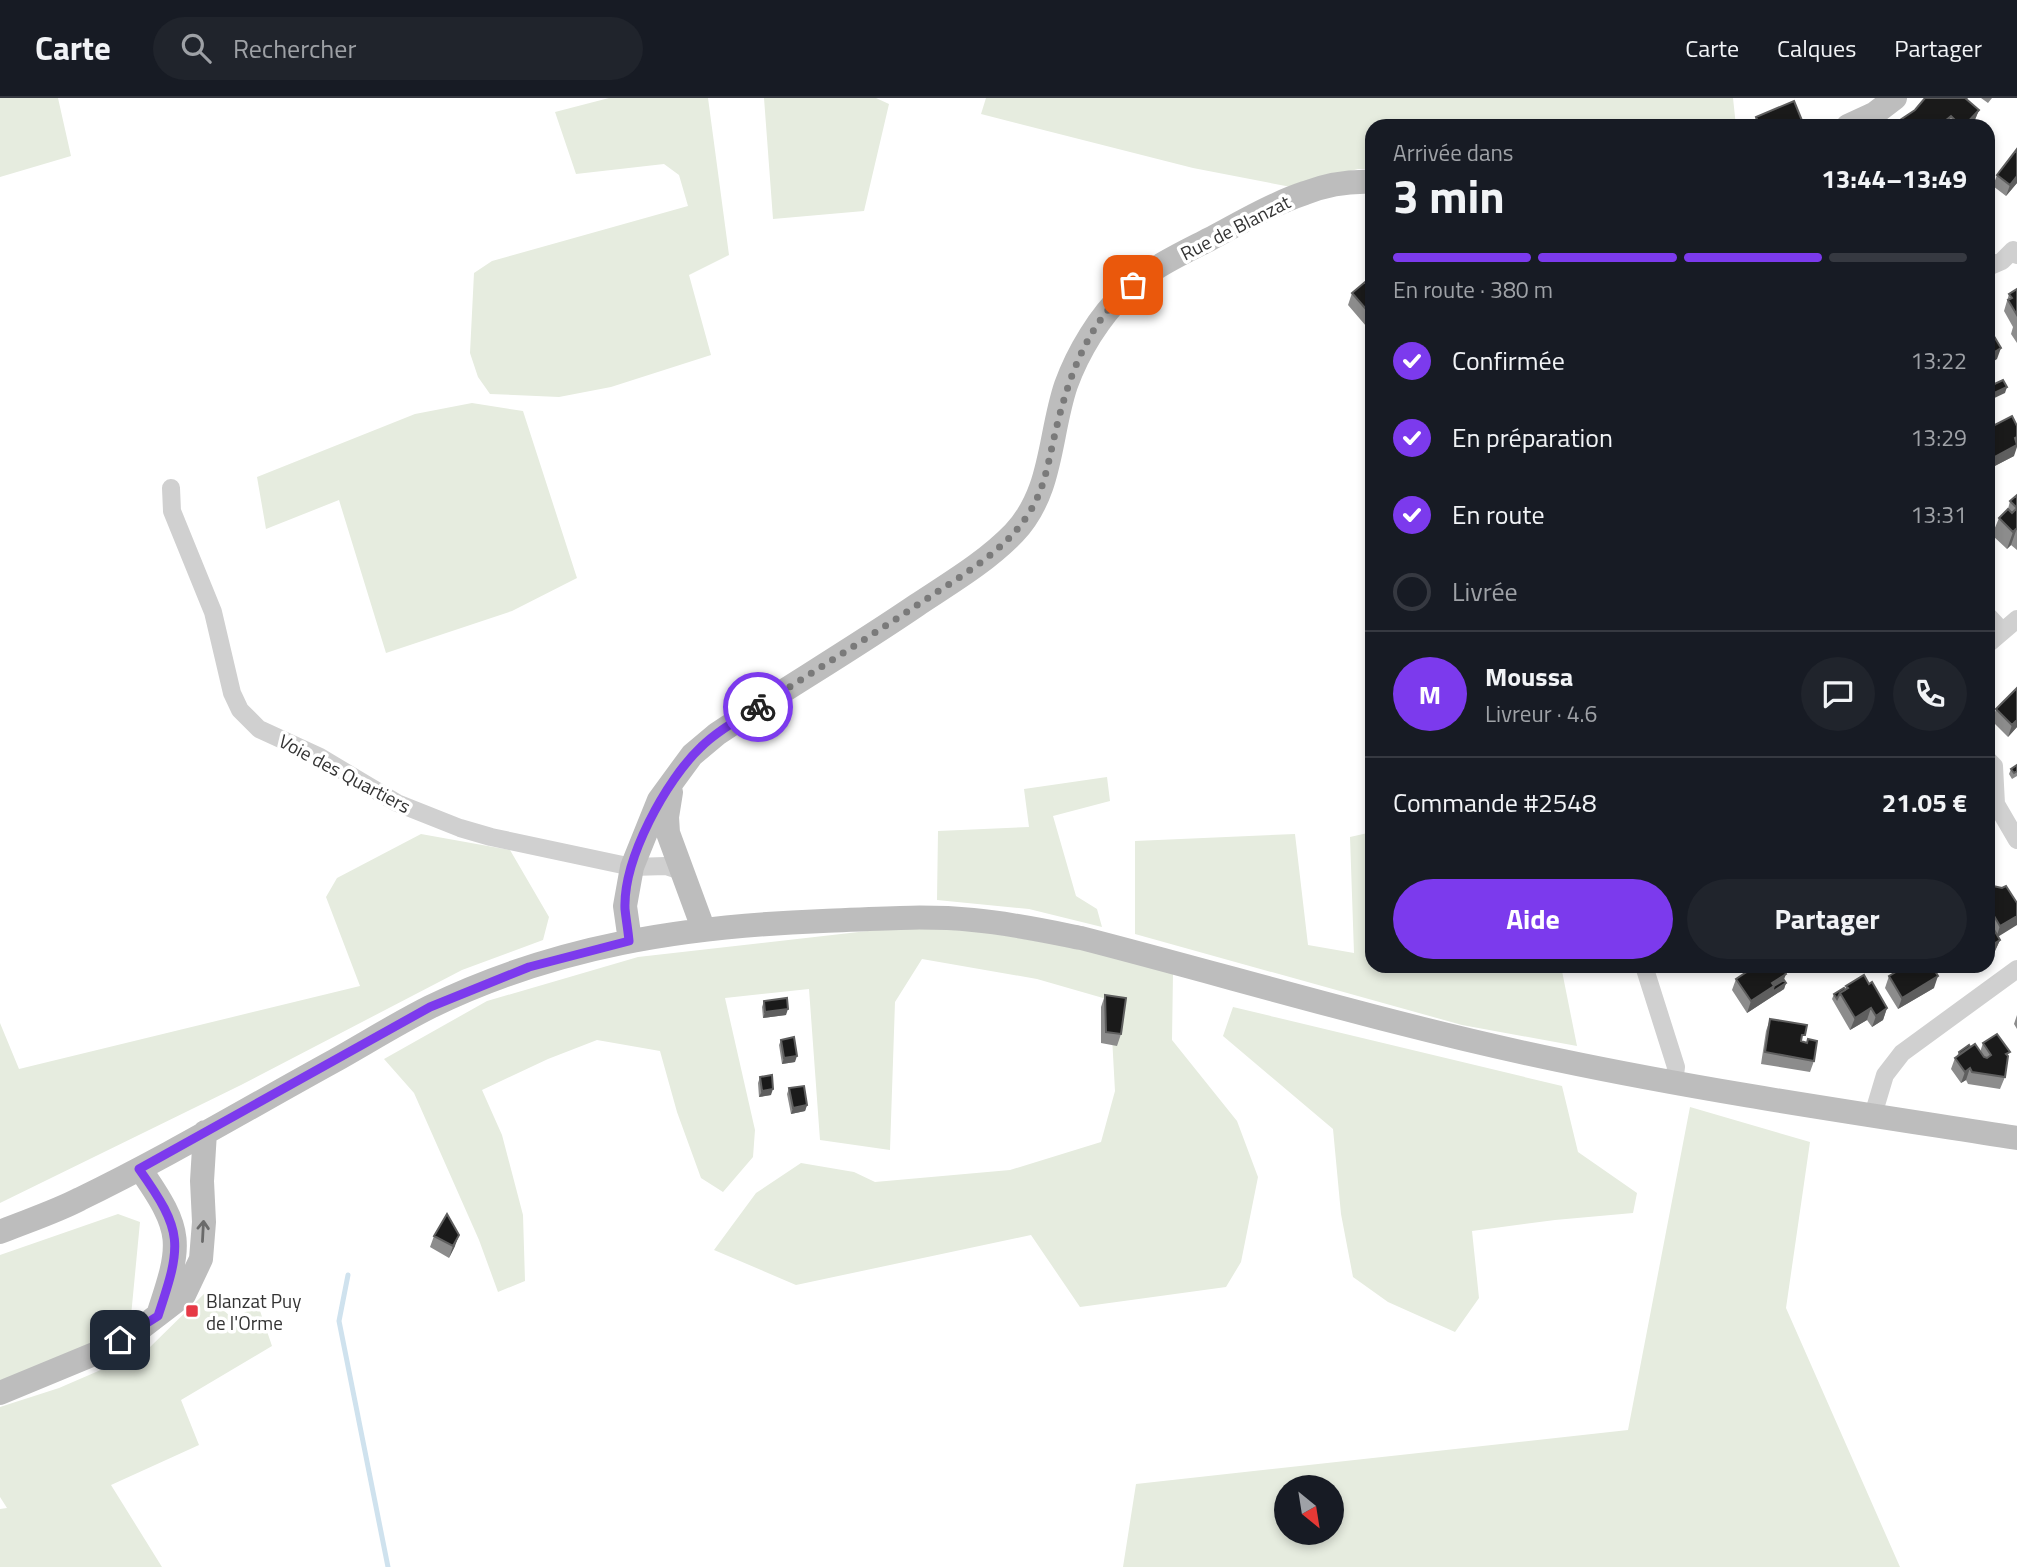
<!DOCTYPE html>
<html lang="fr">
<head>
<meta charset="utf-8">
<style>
	:root { --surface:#171b24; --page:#20242c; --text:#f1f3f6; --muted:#9ea1a6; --line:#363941; --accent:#7c3aed }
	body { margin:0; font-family:"Titillium Web",sans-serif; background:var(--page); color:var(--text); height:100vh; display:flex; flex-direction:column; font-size:26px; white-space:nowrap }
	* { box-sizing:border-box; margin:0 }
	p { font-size:23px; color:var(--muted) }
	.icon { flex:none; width:38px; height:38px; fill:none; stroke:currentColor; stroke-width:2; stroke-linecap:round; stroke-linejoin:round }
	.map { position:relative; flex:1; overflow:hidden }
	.panel { position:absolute; left:1365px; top:21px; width:630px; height:854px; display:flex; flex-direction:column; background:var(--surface); border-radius:21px; box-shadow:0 4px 10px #0003 }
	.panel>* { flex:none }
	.needle { width:46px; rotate:150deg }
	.controls { position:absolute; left:1274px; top:1377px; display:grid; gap:14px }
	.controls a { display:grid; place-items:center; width:70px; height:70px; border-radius:50%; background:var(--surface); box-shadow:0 4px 10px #0003; font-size:35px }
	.pin { position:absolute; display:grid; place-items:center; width:60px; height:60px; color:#fff; margin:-30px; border-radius:14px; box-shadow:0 4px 10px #0006 }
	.courier { position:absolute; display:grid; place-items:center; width:70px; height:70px; margin:-35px; border:5px solid #7c3aed; border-radius:50%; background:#fff; color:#222; box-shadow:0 2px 9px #0007 }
	.head em { font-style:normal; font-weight:700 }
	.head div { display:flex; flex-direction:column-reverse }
	.head { display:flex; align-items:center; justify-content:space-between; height:119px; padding:0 28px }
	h1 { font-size:46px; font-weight:700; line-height:52px }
	.bar { display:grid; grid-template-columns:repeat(4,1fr); gap:10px 7px; align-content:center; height:84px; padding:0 28px }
	.bar i { height:9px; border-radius:5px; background:var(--line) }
	.bar .active { background:var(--accent) }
	.bar p { grid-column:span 4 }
	.line { display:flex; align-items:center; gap:18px; padding:0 28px; border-top:2px solid var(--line) }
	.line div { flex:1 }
	.round { display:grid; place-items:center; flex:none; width:74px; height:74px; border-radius:37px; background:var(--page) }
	ol { padding:0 28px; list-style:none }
	li { display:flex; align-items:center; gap:21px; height:77px }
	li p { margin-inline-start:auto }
	li .icon { padding:7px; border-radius:50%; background:var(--accent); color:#fff; stroke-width:4 }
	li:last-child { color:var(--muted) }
	li i { width:38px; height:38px; border:4px solid var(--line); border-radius:50% }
	.button { display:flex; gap:14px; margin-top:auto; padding:14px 28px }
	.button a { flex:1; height:80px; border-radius:42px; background:var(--accent); color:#fff; font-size:28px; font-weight:700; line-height:80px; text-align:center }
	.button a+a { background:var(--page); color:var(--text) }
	header { display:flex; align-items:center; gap:42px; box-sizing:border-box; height:98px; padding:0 35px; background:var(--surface); border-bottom:2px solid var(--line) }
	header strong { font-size:33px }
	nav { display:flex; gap:38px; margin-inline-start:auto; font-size:24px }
	.search { width:490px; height:63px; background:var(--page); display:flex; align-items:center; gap:18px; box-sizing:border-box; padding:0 24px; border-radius:38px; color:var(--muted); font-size:26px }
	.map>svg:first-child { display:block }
	.green { fill:#e6ecdf; fill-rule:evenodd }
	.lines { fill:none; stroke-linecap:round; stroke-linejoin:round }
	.stream { stroke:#cfe2ee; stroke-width:5 }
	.street { stroke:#d0d0d0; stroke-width:18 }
	.secondary { stroke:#bdbdbd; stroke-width:24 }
	.wall { fill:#8c8c8c }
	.shaded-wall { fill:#5f5f5f }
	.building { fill:#1a1a1a; stroke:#5f5f5f; stroke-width:2 }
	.oneway { stroke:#6a6a6a }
	.done { stroke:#7a7a7a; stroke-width:7; stroke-dasharray:0 12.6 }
	.route { stroke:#7c3aed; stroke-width:9 }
	.poi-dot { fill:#e63946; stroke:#fff; stroke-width:2.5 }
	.labels { text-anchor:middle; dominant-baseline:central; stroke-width:7; stroke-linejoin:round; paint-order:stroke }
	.street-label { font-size:19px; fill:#333; stroke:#fff }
	.poi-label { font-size:19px; fill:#333; stroke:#fff; text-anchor:start }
</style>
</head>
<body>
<header>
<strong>Carte</strong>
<div class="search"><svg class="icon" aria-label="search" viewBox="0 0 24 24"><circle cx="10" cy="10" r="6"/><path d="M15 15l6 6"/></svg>Rechercher</div>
<nav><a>Carte</a><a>Calques</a><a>Partager</a></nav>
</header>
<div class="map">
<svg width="2017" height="1469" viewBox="0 0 2017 1469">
	<rect width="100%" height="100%" fill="#fff"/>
	<!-- green -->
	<path class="green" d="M0,0h58l13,58 -71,21z
		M609,0h99l21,157 -40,20 22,80 -100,32 -52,10 -69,-3 -12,-17 -8,-24 4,-80 18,-12 196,-55 -9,-31 -15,-11 -88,10 -21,-62z
		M764,0h112l13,6 -25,107 -91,8z
		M986,0h747l3,28h-364v43h-14l-67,18 -98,-19 -212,-54z
		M472,305l51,8 54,167 -65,33 -126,42 -47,-153 -73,29 -9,-52 158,-63z
		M1107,679l3,24 -57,15 23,80 21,13 5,18 -73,-18 -92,-9 1,-69 91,-4 -5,-38z
		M1372,734v134h189l16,80 -115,-21 -327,-91v-93l160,-7 13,111 46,8 -4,-116z
		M421,736l89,16 39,67 -6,23 -81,30 -221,115 -241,118v-180l19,46 341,-83 -34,-89 11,-19z
		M885,831h82l127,22 79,22 -1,67 65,81 21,56 -17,85 -15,25 -146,20 -49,-72 -235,50 -82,-35 42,-57 45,-30 53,9 21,10 135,-12 91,-28 14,-51 -5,-91 -73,-21 -115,-20 -27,43 -5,148 -70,-10 -11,-151 -84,9 30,132 -2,27 -30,35 -22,-14 -24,-66 -17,-61 -63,-11 -49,19 -66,31 20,45 21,80 2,66 -27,11 -19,-52 -65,-147 -30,-34 103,-58 151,-44z
		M1233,909l329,79 16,66 59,41 -4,20 -78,7 -83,11 7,67 -24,34 -67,-30 -35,-25 -12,-63 -8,-85 -110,-93z
		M1690,1009l120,35 -24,166 114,259h-777l13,-83 492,-54zM1286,1390h46v45h-46z
		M118,1116l22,8 -9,94 -44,29 -87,38v-128z
		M205,1195l28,26 25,-14 14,41 -91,54 18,45 -88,40 51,82h-162v-58l7,-1 -7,-11v-90l59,-19 88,-38z"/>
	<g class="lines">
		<!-- stream -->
		<path class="stream" d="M348,1177l-9,46 49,246"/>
		<!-- street -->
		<path class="street" d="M1988,169l14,-6 11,-11 4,5
			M171,390l1,23 41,101 19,81 8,17 19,19 61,28 77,46 63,25 31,9 141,30 34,-1 12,4 5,5
			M1988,518l14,15
			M1988,546l29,-25
			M1988,662l6,6 2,38 21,36
			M1644,868l32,101 -2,15
			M1873,1017l12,-40 17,-22 115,-84"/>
		<!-- secondary -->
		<path class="secondary" d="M1848,28l26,-12 21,-16
			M671,694l-4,25 1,16 35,95
			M630,843l-5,-35 7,-39 27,-67 33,-45 25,-21c66,-44 134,-84 200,-129 33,-22 69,-43 97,-72 39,-41 35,-98 52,-148 12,-33 33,-68 59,-93 23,-23 56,-38 85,-53 30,-16 62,-35 95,-46 21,-8 45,-12 67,-11
			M140,1071c44,63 42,74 18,146
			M0,1134c27,-11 55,-20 80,-33 87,-42 170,-92 254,-138 32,-18 64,-38 96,-54 125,-61 255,-81 393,-86 50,-2 100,-6 150,-1 36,3 73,11 108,18 159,41 317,89 477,122 152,32 306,54 459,78
			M0,1295l99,-41 42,-24 43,-33 17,-36 3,-37 -2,-41 3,-49"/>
	</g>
	<!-- wall -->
	<path class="wall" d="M1925,0h43l-1,2 12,10 -5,12 -4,4h-84l11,-4 18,-12z
		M1981,0h11l-4,5z
		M1756,19l47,6 -2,3h-55l8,-4z
		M1997,77l20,8 -11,13 -13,-10z
		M1372,144v17l-5,-2z
		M1372,191v44l-24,-28 4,-12z
		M2017,191v54l-6,-9 2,-7 -9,-16 5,-17z
		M1988,326l26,32 -25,13 -1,-1z
		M2017,397v55l-6,-5 -4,4 -15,-14 7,-17 9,-9 2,-8z
		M1996,611l21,18 -9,10 -16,-16z
		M2017,667v11l-5,3 -3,-5 2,-5z
		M1988,791l29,14 -19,34 2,3 -5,11 -7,5z
		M1749,868h32l3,14 2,3 -2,6 -37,24 -15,-23 4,-11 10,-7z
		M1895,868h37l2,22 -36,21 -13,-21 4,-12 9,-5z
		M1869,886l18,24 -4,12 -11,7 -5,-7 -17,10 -18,-31 2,-5 11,-4 1,-4z
		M1105,897l16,39 -4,12 -16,-3v-36z
		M764,903l22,14 -23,3 -1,-11z
		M2017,917v14l-3,-5z
		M1770,921l33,23 11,19 -4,11 -49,-8 5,-33z
		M781,942l14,22 -13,2 -3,-19z
		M1983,945l25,15 -3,19 -5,12 -32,-5 -2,-4 -5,3 -10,-14 4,-11 2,-2 2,-4 12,-5 9,5z
		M760,979l11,18 -12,2 -1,-14z
		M789,990l18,17 -2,6 -14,3 -4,-20z
		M434,1138l21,10 -6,12 -19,-11z"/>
	<!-- shaded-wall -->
	<path class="shaded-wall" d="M1979,12l-5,12 -4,4h-6z
		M1951,18l-4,10h-8z
		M2017,78v7l-11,13 4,-11z
		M2001,250l-4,11 -9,6v-9z
		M2007,289l-2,6 -17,8 2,-6z
		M2017,339v10l-3,9 -25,13 4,-11z
		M2017,430l-6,17 -4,4 6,-17z
		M2017,622v7l-9,10 4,-12z
		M2017,818v9l-21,13 4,-12z
		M2000,842l-5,11 -7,5 4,-11z
		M1786,876l-4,11 4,-2 -2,6 -37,24 4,-12 21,-18z
		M1938,878l-4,12 -36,21 4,-11z
		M1871,910l-4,12 -17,10 5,-12z
		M1887,910l-4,12 -11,7 4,-11z
		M788,911l-2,6 -23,3 2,-6z
		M797,958l-2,6 -13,2 2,-6z
		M1970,970l-4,12 -5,3 4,-11z
		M773,991l-2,6 -12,2 3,-6z
		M807,1007l-2,6 -14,3 2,-6z
		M459,1137l-4,11 -6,12 4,-12z"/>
	<!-- building -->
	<path class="building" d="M1925,0h40l14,12 -15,16h-3l-10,-10 -12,10h-53l11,-4 18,-12z
		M1794,3l9,22 -9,3h-34l-4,-9z
		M1754,24l1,4h-9z
		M2017,51v27l-7,9 -13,-10z
		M1365,184l7,7v27l-20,-23z
		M2017,191v26l-9,-15 4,-2 -3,-4z
		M1989,230l12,20 -13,8v-27z
		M2003,282l4,7 -17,8 -2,-3v-5z
		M2012,318l5,10v11l-2,1 2,7 -24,13 -4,-7 -1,1v-28l3,3z
		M2017,397v13l-7,-7z
		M2017,410v20l-4,4 -14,-14 9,-9 4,4z
		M2017,590v32l-5,5 -16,-16z
		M2017,667v6l-3,2 -3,-4z
		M1993,788l9,2 4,-2 11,17v13l-17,10 -12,-20v-17z
		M1990,825l10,17 -8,5 -2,-4 -2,1v-18z
		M1753,868h28l5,8 -14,9 2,3 -23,15 -15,-22 18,-12z
		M1906,868h26l6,10 -36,22 -13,-22z
		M1864,877l5,9 3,-2 15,26 -11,8 -5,-8 -16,10 -15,-25 8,-5 -2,-2z
		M1784,882l2,3 -14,9 2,-6z
		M1844,890l1,2 -5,3 -3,6 -3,-5z
		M1105,897l21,3 -5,36 -15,-2z
		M787,900l1,11 -23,3 -1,-11z
		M1770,921l37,6 -2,10h-3l-1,6 6,2 1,-4 9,2 -3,20 -49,-9z
		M1997,936l13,18 -4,2 2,2 -3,21 -33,-5 -2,-4 -5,4 -10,-14 20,-14 9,13 3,1 4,-3 -8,-12z
		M794,939l3,19 -13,2 -3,-18z
		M1969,947l1,2 -10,7 -1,-2z
		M772,977l1,14 -11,2 -2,-14z
		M804,988l3,19 -14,3 -4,-20z
		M447,1116l12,21 -6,11 -19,-10z"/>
	<!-- one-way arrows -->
	<defs><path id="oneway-shaft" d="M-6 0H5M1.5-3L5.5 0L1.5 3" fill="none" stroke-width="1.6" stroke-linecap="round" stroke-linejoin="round" transform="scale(1.75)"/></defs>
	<use class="oneway" href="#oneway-shaft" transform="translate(203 1133) rotate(-87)"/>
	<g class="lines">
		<!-- done -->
		<path class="done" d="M758,609c57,-36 114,-72 170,-109 36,-24 78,-48 101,-85 15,-23 19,-49 25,-75 13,-57 32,-115 79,-153"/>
		<!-- route -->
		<path class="route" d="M120,1242l38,-24c24,-72 26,-84 -19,-147l291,-162 99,-40 100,-26c-1,-11 -3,-22 -4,-32 -2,-50 41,-129 76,-162 16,-16 38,-28 57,-40"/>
	</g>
	<!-- markers -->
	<rect class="poi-dot" x="185" y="1206" width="14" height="14" rx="3.5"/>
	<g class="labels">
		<!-- street labels -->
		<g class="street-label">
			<text transform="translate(1235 129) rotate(-27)">Rue de Blanzat</text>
			<text transform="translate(345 675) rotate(28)">Voie des Quartiers</text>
		</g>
		<!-- poi labels -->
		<g class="poi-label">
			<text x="206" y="1202">Blanzat Puy<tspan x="206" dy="22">de l'Orme</tspan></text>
		</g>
	</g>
</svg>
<div class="controls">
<a><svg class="needle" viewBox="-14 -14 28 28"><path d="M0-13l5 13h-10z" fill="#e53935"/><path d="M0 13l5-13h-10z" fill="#9ea1a6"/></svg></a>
</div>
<div class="pin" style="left:1133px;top:187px;background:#ea580c"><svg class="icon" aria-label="bag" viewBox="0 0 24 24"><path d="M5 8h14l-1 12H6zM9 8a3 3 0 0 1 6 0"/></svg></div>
<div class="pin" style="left:120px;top:1242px;background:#1f2937"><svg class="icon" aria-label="home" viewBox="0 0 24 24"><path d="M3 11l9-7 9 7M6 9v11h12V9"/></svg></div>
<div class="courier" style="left:758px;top:609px"><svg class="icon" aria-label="bike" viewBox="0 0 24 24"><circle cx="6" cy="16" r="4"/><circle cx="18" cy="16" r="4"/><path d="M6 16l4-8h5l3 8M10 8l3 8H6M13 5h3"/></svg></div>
<section class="panel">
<div class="head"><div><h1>3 min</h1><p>Arrivée dans</p></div><em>13:44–13:49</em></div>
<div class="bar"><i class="active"></i><i class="active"></i><i class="active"></i><i></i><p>En route · 380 m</p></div>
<ol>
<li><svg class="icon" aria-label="check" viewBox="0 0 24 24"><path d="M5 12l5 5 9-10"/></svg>Confirmée<p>13:22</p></li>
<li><svg class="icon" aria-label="check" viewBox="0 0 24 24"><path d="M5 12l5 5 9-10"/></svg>En préparation<p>13:29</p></li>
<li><svg class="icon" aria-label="check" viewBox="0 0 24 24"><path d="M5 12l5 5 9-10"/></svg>En route<p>13:31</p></li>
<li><i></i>Livrée</li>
</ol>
<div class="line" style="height:126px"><b class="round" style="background:var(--accent);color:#fff">M</b><div><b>Moussa</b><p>Livreur · 4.6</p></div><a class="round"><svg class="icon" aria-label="chat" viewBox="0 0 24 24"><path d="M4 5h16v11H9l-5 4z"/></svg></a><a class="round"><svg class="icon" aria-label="phone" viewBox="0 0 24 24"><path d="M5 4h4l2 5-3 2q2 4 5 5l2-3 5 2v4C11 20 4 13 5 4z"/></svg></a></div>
<div class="line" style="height:91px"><div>Commande #2548</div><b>21.05 €</b></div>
<div class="button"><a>Aide</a><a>Partager</a></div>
</section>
</div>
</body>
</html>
